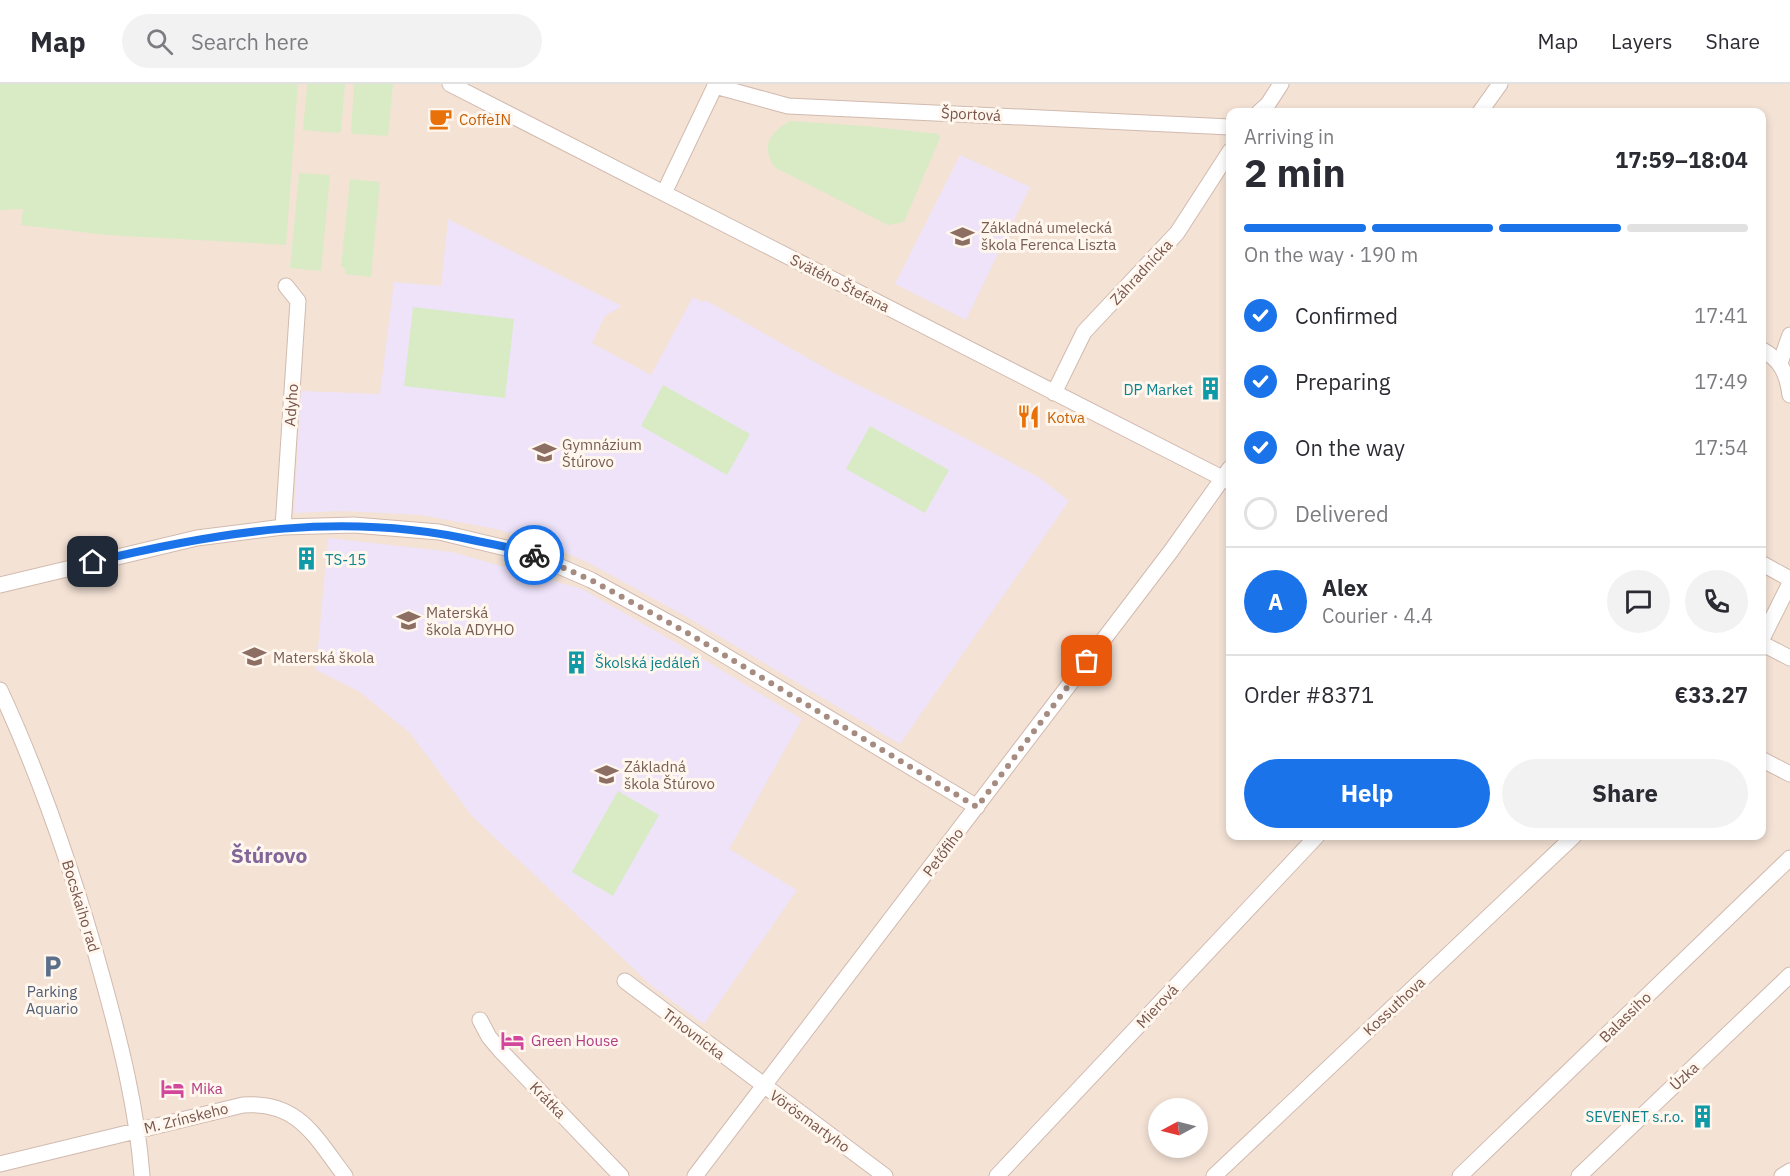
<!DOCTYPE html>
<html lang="en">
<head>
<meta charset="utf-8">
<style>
	:root { --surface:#fff; --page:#f2f2f3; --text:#2b2b33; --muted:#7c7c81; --line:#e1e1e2; --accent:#1a73e8 }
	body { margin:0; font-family:"IBM Plex Sans",sans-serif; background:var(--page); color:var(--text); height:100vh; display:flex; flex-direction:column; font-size:22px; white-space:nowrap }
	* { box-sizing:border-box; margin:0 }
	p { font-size:20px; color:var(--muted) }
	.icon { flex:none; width:33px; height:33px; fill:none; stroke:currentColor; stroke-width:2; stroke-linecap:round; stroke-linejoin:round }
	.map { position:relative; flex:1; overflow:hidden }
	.drawer { position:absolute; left:1226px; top:24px; width:540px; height:732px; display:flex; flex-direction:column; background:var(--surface); border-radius:12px; box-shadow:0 3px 9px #0003 }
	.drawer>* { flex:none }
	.needle { width:39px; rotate:263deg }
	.buttons { position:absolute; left:1148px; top:1014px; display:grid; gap:12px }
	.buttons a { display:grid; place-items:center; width:60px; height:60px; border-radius:50%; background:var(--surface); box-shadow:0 3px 9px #0003; font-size:30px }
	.pin { position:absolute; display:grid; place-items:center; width:51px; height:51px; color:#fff; margin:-26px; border-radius:12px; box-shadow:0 3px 9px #0006 }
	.courier { position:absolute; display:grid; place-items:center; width:60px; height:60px; margin:-30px; border:4px solid #1a73e8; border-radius:50%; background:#fff; color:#222; box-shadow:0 2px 8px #0007 }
	.overview em { font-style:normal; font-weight:800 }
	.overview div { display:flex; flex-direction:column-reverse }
	.overview { display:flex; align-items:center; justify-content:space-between; height:102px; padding:0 18px }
	h1 { font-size:39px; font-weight:800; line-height:45px }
	.bar { display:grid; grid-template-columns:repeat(4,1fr); gap:9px 6px; align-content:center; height:72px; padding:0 18px }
	.bar i { height:8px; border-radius:4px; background:var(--line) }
	.bar .on { background:var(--accent) }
	.bar p { grid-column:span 4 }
	.line { display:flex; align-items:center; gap:15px; padding:0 18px; border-top:2px solid var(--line) }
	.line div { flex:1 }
	.round { display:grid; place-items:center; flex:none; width:63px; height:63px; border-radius:32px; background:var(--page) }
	ol { padding:0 18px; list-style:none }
	li { display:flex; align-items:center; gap:18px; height:66px }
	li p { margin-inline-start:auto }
	li .icon { padding:6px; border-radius:50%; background:var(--accent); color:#fff; stroke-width:4 }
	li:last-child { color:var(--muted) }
	li i { width:33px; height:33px; border:3px solid var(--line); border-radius:50% }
	.button { display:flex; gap:12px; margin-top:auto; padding:12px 18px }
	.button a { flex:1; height:69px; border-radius:36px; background:var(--accent); color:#fff; font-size:24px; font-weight:800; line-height:69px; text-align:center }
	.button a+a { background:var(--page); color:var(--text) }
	header { display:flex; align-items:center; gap:36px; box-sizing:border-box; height:84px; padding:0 30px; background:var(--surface); border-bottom:2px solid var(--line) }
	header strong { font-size:28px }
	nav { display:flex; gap:33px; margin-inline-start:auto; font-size:21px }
	.search { width:420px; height:54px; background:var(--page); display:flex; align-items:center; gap:15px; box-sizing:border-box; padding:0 21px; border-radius:33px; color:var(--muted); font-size:22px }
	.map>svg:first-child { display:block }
	.residential { fill:#f4e2d5; fill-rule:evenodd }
	.education { fill:#eee3f9 }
	.green { fill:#d9ebc5 }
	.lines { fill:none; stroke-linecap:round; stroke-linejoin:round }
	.minor-casing { stroke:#d1baaf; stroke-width:17 }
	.minor { stroke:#fff; stroke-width:15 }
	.done { stroke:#a68b81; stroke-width:6; stroke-dasharray:0 10.8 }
	.route { stroke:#1a73e8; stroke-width:8 }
	.labels { text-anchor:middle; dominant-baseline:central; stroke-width:6; stroke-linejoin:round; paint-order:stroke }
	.street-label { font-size:15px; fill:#77544a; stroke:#fff6ed }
	.food-label { font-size:15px; fill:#c56008; stroke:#fff6ed; text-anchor:start }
	.education-label { font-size:15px; fill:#785e54; stroke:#fff6ed; text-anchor:start }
	.culture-label { font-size:15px; fill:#0d838f; stroke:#fff6ed; text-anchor:end }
	.service-label { font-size:15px; fill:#4e5e75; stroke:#fff6ed }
	.hotel-label { font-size:15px; fill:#b23c85; stroke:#fff6ed; text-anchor:start }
	.district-label { font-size:21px; font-weight:bold; fill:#82669a; stroke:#fff6ed }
</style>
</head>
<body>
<header>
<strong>Map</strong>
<div class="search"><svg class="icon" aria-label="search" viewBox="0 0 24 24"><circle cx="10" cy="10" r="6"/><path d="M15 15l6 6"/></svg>Search here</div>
<nav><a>Map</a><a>Layers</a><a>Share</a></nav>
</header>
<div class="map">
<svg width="1790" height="1092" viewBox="0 0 1790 1092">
	<rect width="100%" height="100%" fill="#fdf1e7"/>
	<!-- residential -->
	<path class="residential" d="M0,0h1790v1092h-1790zM1230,28h531v724h-531zM1158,1024h39v40h-39z"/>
	<!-- education -->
	<path class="education" d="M960,71l70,32 -64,133 -71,-36z
		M448,135l174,87 -17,10 -13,27 59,32 42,-78 11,6 1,-3 131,74 112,55 92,49 29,23 -169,243 -208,-124 -103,-57 -23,-10 -66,-23 -78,-15 -80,-4 -48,2 7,-122 79,3 14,-112 47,4z
		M328,454l124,14 130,37 98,56 122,74 -73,130 68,41 -93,134 -51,-37 -181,-171 -62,-83 -50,-41 -44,-22z"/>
	<!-- green -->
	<path class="green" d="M0,0h298l-12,161 -179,-10 -86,-10 2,-16 -23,1z
		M307,0h38l-4,47 -3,2 -35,-3z
		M354,0h39l-5,52 -34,-2 -3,-2z
		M790,37l75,5 74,8 1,4 -36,84 -16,3 -114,-58c-13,-22 -5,-34 16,-46z
		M299,89l31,2 -9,96 -31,-3z
		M350,95l30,3 -9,95 -25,-3 -2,-7h-3z
		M413,223l101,12 -9,79 -101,-12z
		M663,301l87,49 -23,41 -86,-49z
		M870,342l79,44 -24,43 -79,-44z
		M618,707l41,24 -46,81 -41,-24z"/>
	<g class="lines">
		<defs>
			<path id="minor" d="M450,0l780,398
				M715,2l73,20 442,21
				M1259,28l9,-8 13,-20
				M1480,28l20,-28
				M664,109l52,-109
				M1761,265c20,11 26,24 29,46
				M1780,279l10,-28
				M1054,309l30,-61 93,-99 53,-82
				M283,443l15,-226 -12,-15
				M1761,479l29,16
				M0,501l197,-47 86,-11 71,-2 85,7 92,22 60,26 95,52 291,175
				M1761,557l29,-58
				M1761,559l29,15
				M0,606c43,93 75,188 102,286 18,65 35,132 40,200
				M1761,675l29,15
				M625,897l260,195
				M480,936l9,17 11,13 121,126
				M0,1080l243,-59c56,-4 72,32 102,71
				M695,1092l476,-625 59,-83
				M997,1092l320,-340
				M1214,1092l360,-340
				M1460,1092l330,-318
				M1579,1092l211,-201
				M1782,1092l8,-5"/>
		</defs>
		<!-- minor casing -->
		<use href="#minor" class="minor-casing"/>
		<!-- minor -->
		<use href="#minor" class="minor"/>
	</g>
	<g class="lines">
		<!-- done -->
		<path class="done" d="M534,471l57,25 95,52 291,175 110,-146"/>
		<!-- route -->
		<path class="route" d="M93,478c128,-31 253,-51 384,-21 19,4 39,7 57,14"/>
	</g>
	<!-- icons -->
	<defs>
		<symbol id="cafe-bare" viewBox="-9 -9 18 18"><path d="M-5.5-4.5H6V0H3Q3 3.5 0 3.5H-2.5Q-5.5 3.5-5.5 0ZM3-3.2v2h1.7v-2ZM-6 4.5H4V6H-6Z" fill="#e8710a" stroke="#fff6ed" stroke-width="2.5" paint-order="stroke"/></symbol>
		<symbol id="school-bare" viewBox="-9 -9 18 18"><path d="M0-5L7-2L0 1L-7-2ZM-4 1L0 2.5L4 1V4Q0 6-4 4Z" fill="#8d6e63" stroke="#fff6ed" stroke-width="2.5" paint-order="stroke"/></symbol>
		<symbol id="building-bare" viewBox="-9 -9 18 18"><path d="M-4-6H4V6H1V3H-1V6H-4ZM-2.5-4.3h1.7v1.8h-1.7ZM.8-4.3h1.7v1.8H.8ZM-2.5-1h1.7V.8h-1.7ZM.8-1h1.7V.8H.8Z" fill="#0f9aa8" stroke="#fff6ed" stroke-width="2.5" paint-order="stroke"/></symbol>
		<symbol id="restaurant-bare" viewBox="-9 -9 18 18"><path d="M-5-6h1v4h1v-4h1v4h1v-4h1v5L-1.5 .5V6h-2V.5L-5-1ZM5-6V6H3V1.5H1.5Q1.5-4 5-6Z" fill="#e8710a" stroke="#fff6ed" stroke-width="2.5" paint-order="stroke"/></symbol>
		<symbol id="parking-bare" viewBox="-9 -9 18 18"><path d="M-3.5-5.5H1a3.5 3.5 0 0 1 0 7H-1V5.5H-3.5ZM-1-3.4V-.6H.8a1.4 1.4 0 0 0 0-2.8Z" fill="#5c6f8a" stroke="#fff6ed" stroke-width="2.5" paint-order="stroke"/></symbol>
		<symbol id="hotel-bare" viewBox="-9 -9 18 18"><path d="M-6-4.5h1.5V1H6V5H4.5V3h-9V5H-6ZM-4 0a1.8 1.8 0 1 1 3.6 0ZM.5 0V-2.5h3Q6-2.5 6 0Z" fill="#d1479c" stroke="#fff6ed" stroke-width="2.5" paint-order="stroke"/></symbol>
	</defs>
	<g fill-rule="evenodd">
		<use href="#cafe-bare" x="424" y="18" width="33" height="33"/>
		<use href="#school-bare" x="946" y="136" width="33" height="33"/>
		<use href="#building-bare" x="1194" y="288" width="33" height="33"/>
		<use href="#restaurant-bare" x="1012" y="316" width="33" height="33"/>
		<use href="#school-bare" x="528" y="352" width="33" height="33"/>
		<use href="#building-bare" x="290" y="458" width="33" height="33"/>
		<use href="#school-bare" x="392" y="520" width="33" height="33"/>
		<use href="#school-bare" x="238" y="556" width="33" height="33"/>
		<use href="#building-bare" x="560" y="562" width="33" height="33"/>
		<use href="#school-bare" x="590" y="674" width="33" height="33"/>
		<use href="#parking-bare" x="36" y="866" width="33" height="33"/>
		<use href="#hotel-bare" x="496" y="940" width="33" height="33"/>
		<use href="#hotel-bare" x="156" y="988" width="33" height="33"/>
		<use href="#building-bare" x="1686" y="1016" width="33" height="33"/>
	</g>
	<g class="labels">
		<!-- street labels -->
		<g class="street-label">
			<text transform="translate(971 30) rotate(3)">Športová</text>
			<text transform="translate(1141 188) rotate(-47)">Záhradnícka</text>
			<text transform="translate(840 199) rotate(27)">Svätého Štefana</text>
			<text transform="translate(291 321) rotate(-86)">Adyho</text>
			<text transform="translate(943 768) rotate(-53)">Petőfiho</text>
			<text transform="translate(81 822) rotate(73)">Bocskaiho rad</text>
			<text transform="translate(1157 922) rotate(-47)">Mierová</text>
			<text transform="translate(1394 922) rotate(-43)">Kossuthova</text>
			<text transform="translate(1625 933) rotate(-44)">Balassiho</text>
			<text transform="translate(694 950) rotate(37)">Trhovnícka</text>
			<text transform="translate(1684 992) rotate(-43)">Úzka</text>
			<text transform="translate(548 1016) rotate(46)">Krátka</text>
			<text transform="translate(186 1034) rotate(-14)">M. Zrínskeho</text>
			<text transform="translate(810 1037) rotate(36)">Vörösmartyho</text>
		</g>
		<!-- food labels -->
		<g class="food-label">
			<text x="459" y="35">CoffeIN</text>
			<text x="1047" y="333">Kotva</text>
		</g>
		<!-- education labels -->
		<g class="education-label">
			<text x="981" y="143">Základná umelecká<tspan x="981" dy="17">škola Ferenca Liszta</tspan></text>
			<text x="562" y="360">Gymnázium<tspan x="562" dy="17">Štúrovo</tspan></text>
			<text x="426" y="528">Materská<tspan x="426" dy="17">škola ADYHO</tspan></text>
			<text x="273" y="573">Materská škola</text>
			<text x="624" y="682">Základná<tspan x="624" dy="17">škola Štúrovo</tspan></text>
		</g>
		<!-- culture labels -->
		<g class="culture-label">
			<text x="1193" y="305">DP Market</text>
			<text x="325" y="475" text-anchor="start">TS-15</text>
			<text x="595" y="578" text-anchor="start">Školská jedáleň</text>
			<text x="1684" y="1032">SEVENET s.r.o.</text>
		</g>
		<!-- service labels -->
		<g class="service-label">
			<text x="52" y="907">Parking<tspan x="52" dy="17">Aquario</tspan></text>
		</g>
		<!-- hotel labels -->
		<g class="hotel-label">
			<text x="531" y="956">Green House</text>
			<text x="191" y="1004">Mika</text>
		</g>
		<!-- district labels -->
		<g class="district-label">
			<text x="269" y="771">Štúrovo</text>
		</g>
	</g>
</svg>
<div class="buttons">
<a><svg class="needle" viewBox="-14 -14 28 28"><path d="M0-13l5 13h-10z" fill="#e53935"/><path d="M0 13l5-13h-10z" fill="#7c7c81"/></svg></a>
</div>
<div class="pin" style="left:1087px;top:577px;background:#ea580c"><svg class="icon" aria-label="bag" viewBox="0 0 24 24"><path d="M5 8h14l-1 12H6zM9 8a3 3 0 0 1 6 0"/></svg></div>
<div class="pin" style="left:93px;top:478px;background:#1f2937"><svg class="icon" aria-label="home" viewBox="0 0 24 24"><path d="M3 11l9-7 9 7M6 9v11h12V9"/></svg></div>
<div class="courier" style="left:534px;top:471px"><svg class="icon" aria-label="bike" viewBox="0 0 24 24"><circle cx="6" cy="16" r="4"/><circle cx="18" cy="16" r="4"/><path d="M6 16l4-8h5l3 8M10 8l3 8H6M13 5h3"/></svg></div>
<section class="drawer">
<div class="overview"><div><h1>2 min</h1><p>Arriving in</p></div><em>17:59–18:04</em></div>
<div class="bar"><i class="on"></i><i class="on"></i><i class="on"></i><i></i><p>On the way · 190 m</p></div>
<ol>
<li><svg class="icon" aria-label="check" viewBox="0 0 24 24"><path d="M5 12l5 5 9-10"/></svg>Confirmed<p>17:41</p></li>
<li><svg class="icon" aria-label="check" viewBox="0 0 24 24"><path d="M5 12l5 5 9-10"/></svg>Preparing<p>17:49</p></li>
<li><svg class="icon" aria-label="check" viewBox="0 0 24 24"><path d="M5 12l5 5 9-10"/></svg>On the way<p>17:54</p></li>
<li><i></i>Delivered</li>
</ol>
<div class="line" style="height:108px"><b class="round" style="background:var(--accent);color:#fff">A</b><div><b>Alex</b><p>Courier · 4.4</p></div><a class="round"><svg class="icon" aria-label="chat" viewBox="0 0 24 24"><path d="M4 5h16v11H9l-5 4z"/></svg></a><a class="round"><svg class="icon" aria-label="phone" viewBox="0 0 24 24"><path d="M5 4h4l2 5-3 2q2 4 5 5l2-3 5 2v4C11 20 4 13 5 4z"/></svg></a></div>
<div class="line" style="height:78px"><div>Order #8371</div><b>€33.27</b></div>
<div class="button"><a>Help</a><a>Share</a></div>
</section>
</div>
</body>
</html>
